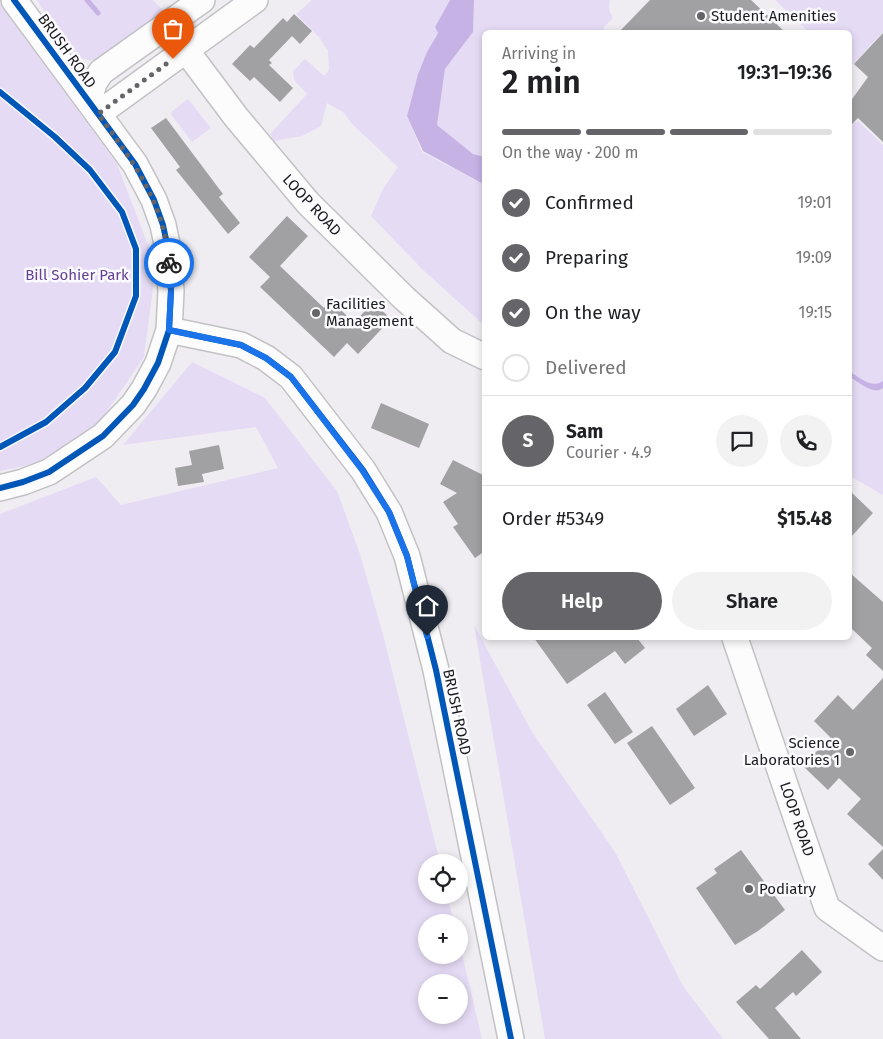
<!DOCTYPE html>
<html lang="en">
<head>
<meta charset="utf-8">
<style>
	:root { --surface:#fff; --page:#f2f2f2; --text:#202124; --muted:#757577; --line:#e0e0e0; --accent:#656468 }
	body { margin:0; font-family:"Fira Sans",sans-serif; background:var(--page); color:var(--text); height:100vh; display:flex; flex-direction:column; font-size:19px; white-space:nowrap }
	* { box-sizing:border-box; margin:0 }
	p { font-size:16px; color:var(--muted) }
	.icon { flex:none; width:28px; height:28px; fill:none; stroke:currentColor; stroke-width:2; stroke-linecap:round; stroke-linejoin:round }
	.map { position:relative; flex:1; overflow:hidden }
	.details { position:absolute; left:482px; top:30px; width:370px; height:610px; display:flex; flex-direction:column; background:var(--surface); border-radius:8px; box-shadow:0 2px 8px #0003 }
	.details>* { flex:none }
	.buttons { position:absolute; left:418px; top:854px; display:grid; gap:10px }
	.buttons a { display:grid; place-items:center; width:50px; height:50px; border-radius:50%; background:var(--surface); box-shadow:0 2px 8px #0003; font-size:25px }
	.pin { position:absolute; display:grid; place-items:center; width:42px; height:42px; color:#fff; margin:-51px -21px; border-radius:50% 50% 50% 0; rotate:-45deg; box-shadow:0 0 5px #0007 }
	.pin .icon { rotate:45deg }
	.courier { position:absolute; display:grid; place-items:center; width:50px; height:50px; margin:-25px; border:4px solid #1a73e8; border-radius:50%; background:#fff; color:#222; box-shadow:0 1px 6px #0007 }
	.summary em { font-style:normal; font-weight:600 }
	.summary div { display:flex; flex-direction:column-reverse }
	.summary { display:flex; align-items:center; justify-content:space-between; height:85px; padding:0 20px }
	h1 { font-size:32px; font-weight:600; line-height:38px }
	.bar { display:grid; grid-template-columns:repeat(4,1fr); gap:8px 5px; align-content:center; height:60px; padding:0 20px }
	.bar i { height:6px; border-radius:4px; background:var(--line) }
	.bar .active { background:var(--accent) }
	.bar p { grid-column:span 4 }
	.line { display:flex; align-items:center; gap:12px; padding:0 20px; border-top:1px solid var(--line) }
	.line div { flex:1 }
	.round { display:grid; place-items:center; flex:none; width:52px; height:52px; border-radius:26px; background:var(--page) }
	ol { padding:0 20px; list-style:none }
	li { display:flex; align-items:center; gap:15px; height:55px }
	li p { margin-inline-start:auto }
	li .icon { padding:5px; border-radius:50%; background:var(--accent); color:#fff; stroke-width:4 }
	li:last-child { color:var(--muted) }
	li i { width:28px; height:28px; border:2px solid var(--line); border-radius:50% }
	.primary-button { display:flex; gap:10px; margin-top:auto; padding:10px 20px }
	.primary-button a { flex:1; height:58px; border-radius:30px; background:var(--accent); color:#fff; font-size:20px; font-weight:600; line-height:58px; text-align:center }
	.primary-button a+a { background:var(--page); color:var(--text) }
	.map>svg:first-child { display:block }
	.green { fill:#e5dbf5; fill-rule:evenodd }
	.water { fill:#c6b2e5 }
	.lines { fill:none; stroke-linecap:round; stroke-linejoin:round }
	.stream { stroke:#c6b2e5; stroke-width:5 }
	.building { fill:#a1a0a3 }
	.minor-casing { stroke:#c2c1c4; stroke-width:28 }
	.minor { stroke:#fdfcfd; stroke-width:25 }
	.cycleway-casing { stroke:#fbfafe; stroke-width:9 }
	.cycleway { stroke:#0057b8; stroke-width:6 }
	.done { stroke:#656468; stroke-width:5; stroke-dasharray:0 9 }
	.route { stroke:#1a73e8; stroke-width:6 }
	.poi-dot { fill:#656468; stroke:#fbfafe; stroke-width:2 }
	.labels { text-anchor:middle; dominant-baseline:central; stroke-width:5; stroke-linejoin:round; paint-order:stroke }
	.poi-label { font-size:15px; fill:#1b1b1d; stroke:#fbfafe; text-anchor:start }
	.street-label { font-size:15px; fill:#1b1b1d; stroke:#fbfafe }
	.park-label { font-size:15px; fill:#654194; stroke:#fbfafe }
</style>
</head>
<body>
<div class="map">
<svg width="883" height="1039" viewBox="0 0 883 1039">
	<rect width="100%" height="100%" fill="#efedf2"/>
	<!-- green -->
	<path class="green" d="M37,0h116l10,10v6l-58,42c-8,2 -15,4 -23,0 -12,-5 -37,-46 -45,-58z
		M312,0h138l-15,27 3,6 -11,19 -8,19 -12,45 15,36 63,33v141l-63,-57 -51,-53 12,-27 15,-22 -46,-43 -9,-12 -16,-9 -6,23 -19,10 -28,5 -4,-7 37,-40 -13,-14 -1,-9 12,-12 19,17 5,-6 -1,-19 -9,-14 -23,-23z
		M474,0h136l-1,10 4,8 -10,10 5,4h-123v125l-12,-3 -36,-29 8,-56 28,-37z
		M775,0h108v32l-33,35v-35h-41z
		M0,4l117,160 39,102 -12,91 -42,62 -54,42 -48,10z
		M188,99l23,29 -19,14 -22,-29z
		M851,119l5,4 2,-2 25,24v350l-33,-19v-355z
		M192,362l73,36 72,93 23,63 24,84 56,224h-14v33h21l7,27h-28v33h33v-14l23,98h-482v-525l96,-37 25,28 157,-37 -22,-41 -133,18zM426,982h33v33h-33z
		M474,625l58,107 83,120 68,134 40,53h-178z"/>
	<!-- water -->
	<path class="water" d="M450,0h24l-1,32 -28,37 -8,56 36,29 12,3v28l-62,-34 -16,-35 11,-42 9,-22 11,-19 -3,-6z
		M850,372c11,6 21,17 33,9v7c-9,8 -24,-6 -33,-11z"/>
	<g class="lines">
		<!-- stream -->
		<path class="stream" d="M87,0l11,13"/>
	</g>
	<!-- building -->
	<path class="building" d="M650,0h101l34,32h-166z
		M294,14l18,17 -12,13 -8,-8 -23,24 3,3 -3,2 24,23 -13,14 -26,-25 -4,4 -18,-17 18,-19 4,3 29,-30 4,4z
		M883,33v109l-25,-24 -8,8v-24l18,-25 -14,-13z
		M166,118l57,76 -4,3 21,26 -12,11 -52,-64 4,-3 -29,-39z
		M287,216l21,20 -28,30 44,42 7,-8 23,23 19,-21 18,17 -33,35 -11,-11 -13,14 -74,-70 10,-10 -21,-20z
		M381,403l48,21 -10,24 -48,-20z
		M219,445l5,24 -22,5 2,8 -26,4 -3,-18 17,-3 -3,-14z
		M453,460l32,16v75l-10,7 -22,-31 5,-3 -15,-22 14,-9 -17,-9z
		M850,491l23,22 -23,25z
		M850,573l33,29v69l-17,-16 6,-7 -22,-21z
		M534,638h103l8,10 -20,16 -10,-13 -48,33z
		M883,678v169l-36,-33 14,-15 -22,-21 -11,12 -25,-24 27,-29 -16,-16 24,-26 15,15z
		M708,685l19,29 -33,22 -18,-27z
		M605,692l28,40 -18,12 -28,-39z
		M652,726l43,62 -25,17 -43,-62z
		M883,849v31l-15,-16z
		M741,850l44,60 -27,21 -23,14 -39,-57 21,-15 -3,-4z
		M802,950l20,22 -26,24 -3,-4 -18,16 26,31h-32l-33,-37 20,-17 4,4z"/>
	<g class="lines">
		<defs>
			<path id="minor" d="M167,25l69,92 72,86 96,95 48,43 33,16
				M89,101l5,-18 7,-11 101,-72
				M98,114l157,-114
				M169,330l72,15 25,13 25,19 72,93 26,42 18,44 29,114 75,369
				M0,488l23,-6 26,-10 54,-36 30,-31 11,-16 14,-26 11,-33 2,-39 -3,-42 -5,-24 -9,-25 -19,-36 -121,-164
				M735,638l92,270 56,40"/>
		</defs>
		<!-- minor casing -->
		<use href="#minor" class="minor-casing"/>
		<!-- minor -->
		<use href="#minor" class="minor"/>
		<defs>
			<path id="cycleway" d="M0,92l55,45 35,33 32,42 14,37v47l-21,56 -30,36 -39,34 -46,25
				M169,330l72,15 25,13 25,19 72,93 26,42 18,44 29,114 75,369
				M0,488l23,-6 26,-10 54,-36 30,-31 11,-16 14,-26 11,-33 2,-39 -3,-42 -5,-24 -9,-25 -19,-36 -121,-164"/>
		</defs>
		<!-- cycleway casing -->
		<use href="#cycleway" class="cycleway-casing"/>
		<!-- cycleway -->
		<use href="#cycleway" class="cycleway"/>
	</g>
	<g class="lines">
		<!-- done -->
		<path class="done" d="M169,263c-4,-60 -37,-103 -71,-149l75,-55"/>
		<!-- route -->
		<path class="route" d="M169,263l2,27 -2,40 72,15 25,13 25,19 71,93 27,42 18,44 20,80"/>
	</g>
	<!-- markers -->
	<g class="poi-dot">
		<circle cx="701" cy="16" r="5"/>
		<circle cx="316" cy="313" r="5"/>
		<circle cx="850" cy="752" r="5"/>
		<circle cx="749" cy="889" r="5"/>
	</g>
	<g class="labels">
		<!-- poi labels -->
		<g class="poi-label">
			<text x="711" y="16">Student Amenities</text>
			<text x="326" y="304">Facilities<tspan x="326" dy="17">Management</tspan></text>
			<text x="840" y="743" text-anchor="end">Science<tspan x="840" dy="17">Laboratories 1</tspan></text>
			<text x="759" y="889">Podiatry</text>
		</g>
		<!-- street labels -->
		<g class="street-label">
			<text transform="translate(67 51) rotate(54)">BRUSH ROAD</text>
			<text transform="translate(312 205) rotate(47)">LOOP ROAD</text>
			<text transform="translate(457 712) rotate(78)">BRUSH ROAD</text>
			<text transform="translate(797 819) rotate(71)">LOOP ROAD</text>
		</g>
		<!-- park labels -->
		<g class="park-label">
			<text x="77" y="275">Bill Sohier Park</text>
		</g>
	</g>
</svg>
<div class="buttons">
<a><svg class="icon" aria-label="locate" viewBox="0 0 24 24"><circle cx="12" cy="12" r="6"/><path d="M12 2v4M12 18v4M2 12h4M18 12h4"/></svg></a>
<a>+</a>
<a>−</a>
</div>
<div class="pin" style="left:173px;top:59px;background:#ea580c"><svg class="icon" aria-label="bag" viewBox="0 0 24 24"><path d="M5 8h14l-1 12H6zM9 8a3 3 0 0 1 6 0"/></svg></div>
<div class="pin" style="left:427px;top:636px;background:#1f2937"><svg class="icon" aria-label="home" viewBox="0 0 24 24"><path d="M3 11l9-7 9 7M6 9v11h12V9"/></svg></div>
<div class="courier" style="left:169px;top:263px"><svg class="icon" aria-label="bike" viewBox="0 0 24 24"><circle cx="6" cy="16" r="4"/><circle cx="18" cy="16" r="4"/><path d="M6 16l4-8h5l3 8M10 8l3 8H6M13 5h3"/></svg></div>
<section class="details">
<div class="summary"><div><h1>2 min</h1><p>Arriving in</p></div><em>19:31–19:36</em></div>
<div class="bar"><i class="active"></i><i class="active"></i><i class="active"></i><i></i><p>On the way · 200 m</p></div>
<ol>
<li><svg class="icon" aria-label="check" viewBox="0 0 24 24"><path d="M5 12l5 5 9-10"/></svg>Confirmed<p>19:01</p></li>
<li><svg class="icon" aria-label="check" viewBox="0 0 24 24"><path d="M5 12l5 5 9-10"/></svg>Preparing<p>19:09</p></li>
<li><svg class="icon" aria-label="check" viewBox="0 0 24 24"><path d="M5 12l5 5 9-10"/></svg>On the way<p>19:15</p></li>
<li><i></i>Delivered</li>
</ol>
<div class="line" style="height:90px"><b class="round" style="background:var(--accent);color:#fff">S</b><div><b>Sam</b><p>Courier · 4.9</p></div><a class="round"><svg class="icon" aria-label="chat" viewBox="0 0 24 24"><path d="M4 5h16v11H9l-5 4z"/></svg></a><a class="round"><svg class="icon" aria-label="phone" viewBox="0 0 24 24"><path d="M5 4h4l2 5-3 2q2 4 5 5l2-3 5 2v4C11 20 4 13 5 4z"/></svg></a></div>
<div class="line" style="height:65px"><div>Order #5349</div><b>$15.48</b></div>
<div class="primary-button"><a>Help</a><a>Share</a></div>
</section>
</div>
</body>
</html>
